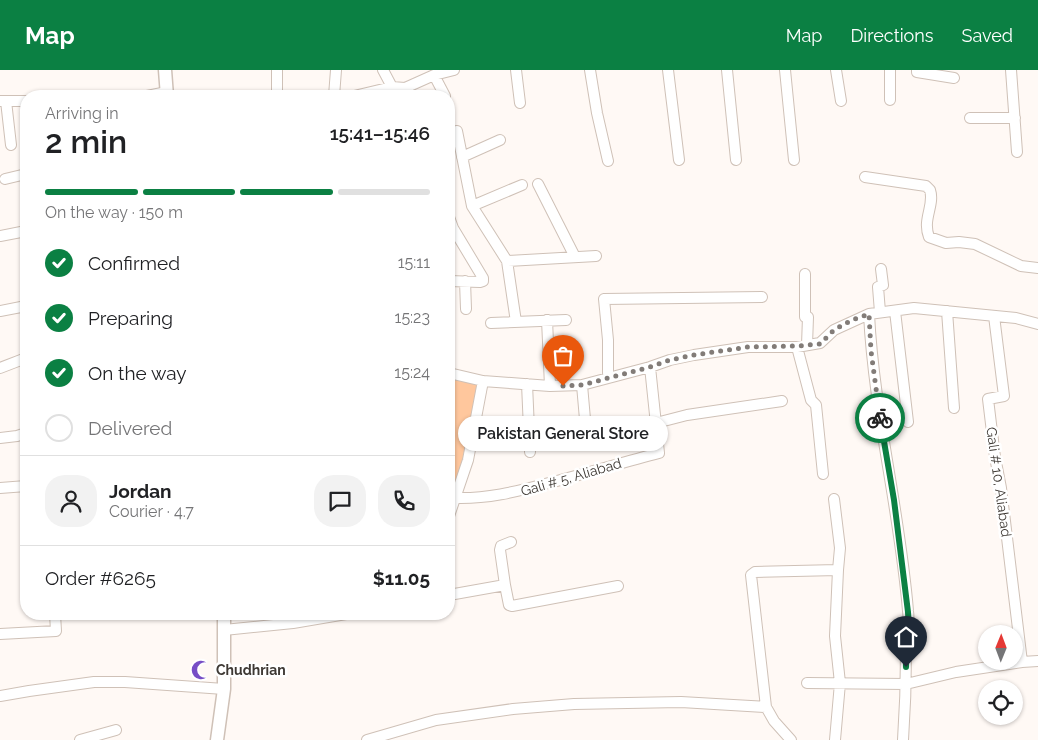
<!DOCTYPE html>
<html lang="en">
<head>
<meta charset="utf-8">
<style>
	:root { --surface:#fff; --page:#f2f2f2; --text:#202124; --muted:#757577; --line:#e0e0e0; --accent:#0b8043 }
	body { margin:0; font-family:Raleway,sans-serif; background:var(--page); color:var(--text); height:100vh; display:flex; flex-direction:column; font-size:19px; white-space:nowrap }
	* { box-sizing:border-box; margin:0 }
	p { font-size:16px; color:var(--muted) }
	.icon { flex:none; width:28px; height:28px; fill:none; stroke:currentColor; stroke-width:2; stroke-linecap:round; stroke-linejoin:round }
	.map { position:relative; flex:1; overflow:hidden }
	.side { position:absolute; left:20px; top:20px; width:435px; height:530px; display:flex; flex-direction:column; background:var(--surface); border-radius:20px; box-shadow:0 1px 4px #0004 }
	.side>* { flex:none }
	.needle { width:32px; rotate:1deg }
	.fabs { position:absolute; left:978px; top:555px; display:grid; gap:10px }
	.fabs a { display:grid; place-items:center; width:45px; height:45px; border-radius:50%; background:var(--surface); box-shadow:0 1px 4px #0004; font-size:25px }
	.pin { position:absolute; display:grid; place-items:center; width:42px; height:42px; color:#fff; margin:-51px -21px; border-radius:50% 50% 50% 0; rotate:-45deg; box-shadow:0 0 5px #0007 }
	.pin .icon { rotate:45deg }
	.courier { position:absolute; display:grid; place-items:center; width:50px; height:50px; margin:-25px; border:4px solid #0b8043; border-radius:50%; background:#fff; color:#222; box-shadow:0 1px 6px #0007 }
	.bubble { position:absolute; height:35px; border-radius:18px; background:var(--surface); box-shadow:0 1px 4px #0004; font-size:16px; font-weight:600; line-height:35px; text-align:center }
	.headline em { font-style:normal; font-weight:600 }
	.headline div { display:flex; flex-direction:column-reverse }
	.headline { display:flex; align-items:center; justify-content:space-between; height:85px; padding:0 25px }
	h1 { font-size:32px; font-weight:600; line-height:38px }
	.bar { display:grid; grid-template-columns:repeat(4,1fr); gap:8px 5px; align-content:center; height:60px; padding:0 25px }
	.bar i { height:6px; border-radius:4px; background:var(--line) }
	.bar .current { background:var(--accent) }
	.bar p { grid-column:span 4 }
	.line { display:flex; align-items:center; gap:12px; padding:0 25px; border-top:1px solid var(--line) }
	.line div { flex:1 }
	.round { display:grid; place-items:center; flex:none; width:52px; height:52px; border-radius:20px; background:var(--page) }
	ol { padding:0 25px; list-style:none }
	li { display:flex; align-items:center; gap:15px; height:55px }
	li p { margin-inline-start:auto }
	li .icon { padding:5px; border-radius:50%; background:var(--accent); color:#fff; stroke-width:4 }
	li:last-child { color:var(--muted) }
	li i { width:28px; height:28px; border:2px solid var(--line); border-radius:50% }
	header { display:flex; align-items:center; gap:30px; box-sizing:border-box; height:70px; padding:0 25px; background:var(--accent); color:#fff }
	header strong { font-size:24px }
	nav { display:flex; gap:28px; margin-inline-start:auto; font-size:18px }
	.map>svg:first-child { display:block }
	.green { fill:#ffc79d }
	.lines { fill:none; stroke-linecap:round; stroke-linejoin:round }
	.minor-casing { stroke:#cfc1b7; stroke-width:12 }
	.tertiary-casing { stroke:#cfc1b7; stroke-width:15 }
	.minor { stroke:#fff; stroke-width:10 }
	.tertiary { stroke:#fff; stroke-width:12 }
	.done { stroke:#827c78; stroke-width:5; stroke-dasharray:0 9 }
	.route { stroke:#0b8043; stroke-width:6 }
	.labels { text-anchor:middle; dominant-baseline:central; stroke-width:5; stroke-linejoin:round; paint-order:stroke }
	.street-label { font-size:14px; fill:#3e3934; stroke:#fff }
	.poi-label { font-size:14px; font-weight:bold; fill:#3e3934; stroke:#fff; text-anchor:start }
</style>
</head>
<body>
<header>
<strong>Map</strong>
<nav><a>Map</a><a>Directions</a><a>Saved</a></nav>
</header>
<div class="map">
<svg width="1038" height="670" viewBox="0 0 1038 670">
	<rect width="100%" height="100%" fill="#fff9f5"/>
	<!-- green -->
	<path class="green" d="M449,307l30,7 -19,95 -11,20z"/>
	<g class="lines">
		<defs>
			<path id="minor" d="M277,0v26
				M383,0l9,17
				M516,0l4,33
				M590,0l7,43 11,48
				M668,0l11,90
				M727,0l9,90
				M785,0l9,90
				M836,0l5,31
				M890,0v30
				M917,0v2l37,6
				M1011,0l6,82
				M434,5l11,21
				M147,26l20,-4
				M334,26l2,-26
				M354,26l38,-9 13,1 29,-13 20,-5
				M0,31h26
				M6,31l5,44
				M970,48h45
				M457,61l15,75 35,55 9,61
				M462,87l38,-17
				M865,107l61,9 4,4c5,15 -8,29 -1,47l17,6 13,-1 16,2 46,22 17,2
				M5,109l21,-5
				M538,114l37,73
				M472,136l50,-21
				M449,147l4,11 30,50v3l-3,1 -31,-1
				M0,166l26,-5
				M507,191l89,-5
				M805,204v43h3l-1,28
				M465,211l1,28
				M0,241l26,-5
				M895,241l13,111
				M947,241l7,97
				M880,242l-2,-25 5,-2 -2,-16
				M869,244c5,100 31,197 39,297 2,14 -2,28 -2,42 0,29 -1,58 -3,87
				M994,246l10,80 -16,3 7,58 6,31 21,174
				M547,250l3,66
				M491,253l75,-3
				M797,277l14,53 5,5 7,69
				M0,298l26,-10
				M449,303l34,8 67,5 32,-1 68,-18 20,-7 24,-5 54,-8h49l23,-4 14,-13 35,-16 45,-6 102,10 22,6
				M610,307l-2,-4v-33l-4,-41 158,-2
				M527,314l3,68
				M582,315l5,57
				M656,353l31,-8 95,-14
				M0,368l17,-2 9,-3
				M0,418l26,-2
				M455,428c32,1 60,-6 90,-14 39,-10 76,-21 114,-31l-9,-86
				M834,429l6,49 -2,22
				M449,446l19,-56 15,-79
				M505,515l-5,-35 1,-4 10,-4
				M449,525l56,-10 4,20 3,1 106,-20
				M224,560l69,-7 53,-9
				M0,564l56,-3 -1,-17
				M807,613l99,1 50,-12 66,-10 16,-1
				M0,626l29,-5 65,-9h31l99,7
				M80,670l36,-10
				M367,670l69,-20 77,-11 61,-5 107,-2 85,5
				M791,670l-17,-19 -8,-14 -15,-132 4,-3 83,-2 -3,66 5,47 -5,57"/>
			<path id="tertiary" d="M165,0l2,26
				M217,670l7,-51v-75"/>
		</defs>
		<!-- minor casing -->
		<use href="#minor" class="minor-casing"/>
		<!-- tertiary casing -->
		<use href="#tertiary" class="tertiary-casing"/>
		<!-- minor -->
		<use href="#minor" class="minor"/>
		<!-- tertiary -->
		<use href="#tertiary" class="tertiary"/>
	</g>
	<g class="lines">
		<!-- done -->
		<path class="done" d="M563,316l19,-1 68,-18 20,-7 24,-5 54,-8 49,-1 23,-2 14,-14 18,-10 17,-6 2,37 9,67"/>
		<!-- route -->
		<path class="route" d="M880,348l14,82 14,112 1,19 -3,19v17"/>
	</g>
	<!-- icons -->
	<defs>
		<symbol id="mosque-bare" viewBox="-9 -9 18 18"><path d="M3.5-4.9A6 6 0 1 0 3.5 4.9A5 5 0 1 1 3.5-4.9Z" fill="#774ec6" stroke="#fff" stroke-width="2.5" paint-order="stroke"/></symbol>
	</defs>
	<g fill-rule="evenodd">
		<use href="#mosque-bare" x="187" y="586" width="28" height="28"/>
	</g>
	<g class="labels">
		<!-- street labels -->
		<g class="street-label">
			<text transform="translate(571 407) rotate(-16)">Gali # 5, Aliabad</text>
			<text transform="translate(999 412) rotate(82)">Gali # 10, Aliabad</text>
		</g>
		<!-- poi labels -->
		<g class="poi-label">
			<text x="216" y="600">Chudhrian</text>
		</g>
	</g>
</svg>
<div class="fabs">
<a><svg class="needle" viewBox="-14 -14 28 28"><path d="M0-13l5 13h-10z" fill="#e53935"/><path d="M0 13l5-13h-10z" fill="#757577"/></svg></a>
<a><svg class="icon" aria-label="locate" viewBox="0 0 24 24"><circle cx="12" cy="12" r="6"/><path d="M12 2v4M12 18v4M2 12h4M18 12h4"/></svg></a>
</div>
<div class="pin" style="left:563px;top:316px;background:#ea580c"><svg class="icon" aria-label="bag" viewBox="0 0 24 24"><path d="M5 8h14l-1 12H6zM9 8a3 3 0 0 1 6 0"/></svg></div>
<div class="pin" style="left:906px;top:597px;background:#1f2937"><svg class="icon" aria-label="home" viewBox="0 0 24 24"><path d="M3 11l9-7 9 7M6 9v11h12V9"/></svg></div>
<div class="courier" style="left:880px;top:348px"><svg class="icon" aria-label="bike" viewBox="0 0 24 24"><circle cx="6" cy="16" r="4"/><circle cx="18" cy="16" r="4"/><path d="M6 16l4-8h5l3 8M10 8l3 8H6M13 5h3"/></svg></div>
<div class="bubble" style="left:458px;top:346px;width:210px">Pakistan General Store</div>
<section class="side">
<div class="headline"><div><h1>2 min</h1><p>Arriving in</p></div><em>15:41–15:46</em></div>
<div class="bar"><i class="current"></i><i class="current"></i><i class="current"></i><i></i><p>On the way · 150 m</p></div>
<ol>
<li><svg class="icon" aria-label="check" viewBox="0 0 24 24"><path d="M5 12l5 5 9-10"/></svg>Confirmed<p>15:11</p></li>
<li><svg class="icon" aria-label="check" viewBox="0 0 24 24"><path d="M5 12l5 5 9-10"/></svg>Preparing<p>15:23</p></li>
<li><svg class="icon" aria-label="check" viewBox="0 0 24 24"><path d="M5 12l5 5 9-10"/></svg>On the way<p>15:24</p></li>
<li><i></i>Delivered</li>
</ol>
<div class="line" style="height:90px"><a class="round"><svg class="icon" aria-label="person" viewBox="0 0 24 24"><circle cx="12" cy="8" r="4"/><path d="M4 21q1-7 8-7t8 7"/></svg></a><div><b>Jordan</b><p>Courier · 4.7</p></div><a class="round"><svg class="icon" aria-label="chat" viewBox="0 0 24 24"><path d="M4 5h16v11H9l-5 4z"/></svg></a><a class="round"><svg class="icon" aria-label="phone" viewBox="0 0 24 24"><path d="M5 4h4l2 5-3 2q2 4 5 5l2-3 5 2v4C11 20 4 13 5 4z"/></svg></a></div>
<div class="line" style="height:65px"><div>Order #6265</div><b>$11.05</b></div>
</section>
</div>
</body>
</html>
